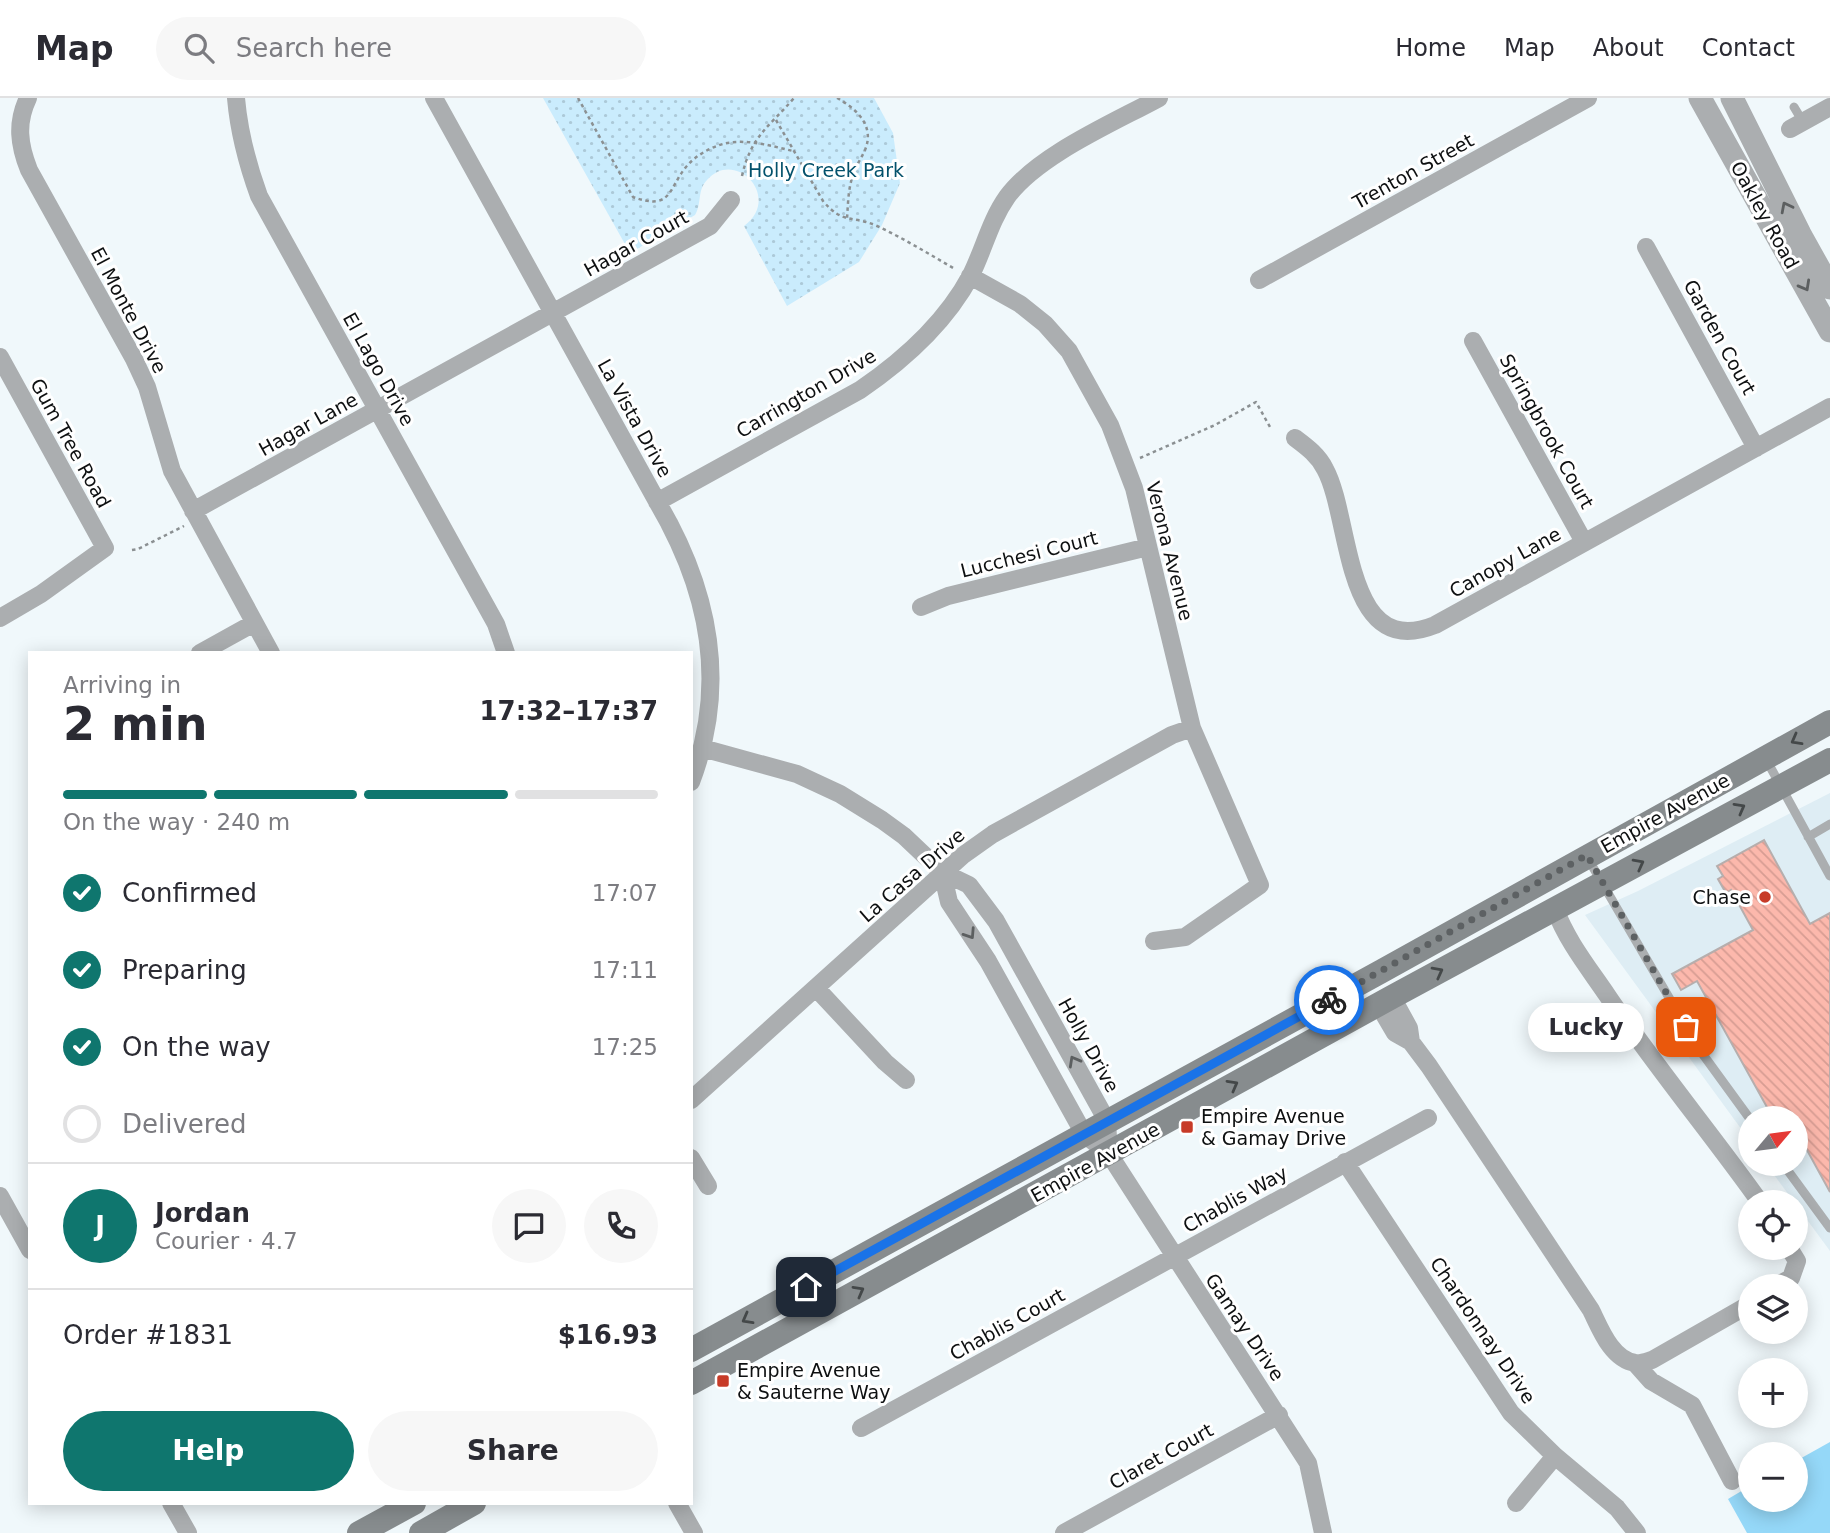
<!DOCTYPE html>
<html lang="en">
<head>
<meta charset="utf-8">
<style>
	:root { --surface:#fff; --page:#f7f7f7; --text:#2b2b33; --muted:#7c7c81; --line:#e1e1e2; --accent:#0f766e }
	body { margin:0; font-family:"DejaVu Sans",sans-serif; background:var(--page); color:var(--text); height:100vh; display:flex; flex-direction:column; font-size:26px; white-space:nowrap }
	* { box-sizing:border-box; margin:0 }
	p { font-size:23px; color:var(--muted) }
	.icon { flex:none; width:38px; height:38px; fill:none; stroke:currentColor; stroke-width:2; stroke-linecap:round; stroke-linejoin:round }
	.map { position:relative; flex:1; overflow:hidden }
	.sheet { position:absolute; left:28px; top:553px; width:665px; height:854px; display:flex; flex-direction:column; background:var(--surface); border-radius:0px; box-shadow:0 4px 18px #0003 }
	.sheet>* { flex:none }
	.needle { width:46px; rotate:61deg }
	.buttons { position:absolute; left:1738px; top:1008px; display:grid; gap:14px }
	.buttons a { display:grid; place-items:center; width:70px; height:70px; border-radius:50%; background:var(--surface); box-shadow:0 4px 18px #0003; font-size:35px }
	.pin { position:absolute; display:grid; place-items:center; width:60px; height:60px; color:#fff; margin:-30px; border-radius:14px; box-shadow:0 4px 10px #0006 }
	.courier { position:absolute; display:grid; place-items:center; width:70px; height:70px; margin:-35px; border:5px solid #1a73e8; border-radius:50%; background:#fff; color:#222; box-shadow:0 2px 9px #0007 }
	.bubble { position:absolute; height:49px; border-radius:24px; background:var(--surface); box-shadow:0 4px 18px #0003; font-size:23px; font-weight:800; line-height:49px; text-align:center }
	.head em { font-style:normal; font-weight:800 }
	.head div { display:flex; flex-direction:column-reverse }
	.head { display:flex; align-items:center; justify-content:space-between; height:119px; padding:0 35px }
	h1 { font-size:46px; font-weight:800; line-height:52px }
	.bar { display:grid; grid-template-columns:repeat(4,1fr); gap:10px 7px; align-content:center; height:84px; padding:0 35px }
	.bar i { height:9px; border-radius:5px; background:var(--line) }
	.bar .active { background:var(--accent) }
	.bar p { grid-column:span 4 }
	.line { display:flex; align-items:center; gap:18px; padding:0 35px; border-top:2px solid var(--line) }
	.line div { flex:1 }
	.round { display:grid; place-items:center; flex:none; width:74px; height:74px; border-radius:37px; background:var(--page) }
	ol { padding:0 35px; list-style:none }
	li { display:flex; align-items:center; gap:21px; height:77px }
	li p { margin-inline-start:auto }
	li .icon { padding:7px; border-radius:50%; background:var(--accent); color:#fff; stroke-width:4 }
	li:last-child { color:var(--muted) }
	li i { width:38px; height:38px; border:4px solid var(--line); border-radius:50% }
	.primary-button { display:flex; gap:14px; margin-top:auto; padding:14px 35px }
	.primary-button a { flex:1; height:80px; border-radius:42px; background:var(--accent); color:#fff; font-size:28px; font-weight:800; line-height:80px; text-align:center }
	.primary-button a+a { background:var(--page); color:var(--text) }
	header { display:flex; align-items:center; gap:42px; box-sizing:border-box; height:98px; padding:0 35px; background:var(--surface); border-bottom:2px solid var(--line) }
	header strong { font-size:33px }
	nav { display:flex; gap:38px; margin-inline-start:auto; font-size:24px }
	.search { width:490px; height:63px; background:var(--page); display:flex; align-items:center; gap:18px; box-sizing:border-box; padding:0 24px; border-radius:38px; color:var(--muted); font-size:26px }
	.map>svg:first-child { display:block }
	.built { fill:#deedf4 }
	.park { fill:url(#park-dots) }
	.water { fill:#95d8f8 }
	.building { fill:url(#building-back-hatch); stroke:#b6aead; stroke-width:2 }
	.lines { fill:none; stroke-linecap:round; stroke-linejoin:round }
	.path { stroke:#8b9092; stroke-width:2.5; stroke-dasharray:3.5 3.5; stroke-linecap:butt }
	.service { stroke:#abaeb0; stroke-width:9 }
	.minor { stroke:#abaeb0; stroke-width:18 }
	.tertiary { stroke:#abaeb0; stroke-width:23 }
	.secondary { stroke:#878c8e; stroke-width:24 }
	.oneway { stroke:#5c5f60 }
	.oneway2 { stroke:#444849 }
	.done { stroke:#5d6163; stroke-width:7; stroke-dasharray:0 12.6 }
	.route { stroke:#1a73e8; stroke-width:9 }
	.poi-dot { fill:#c73b28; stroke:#fff; stroke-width:2.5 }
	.labels { text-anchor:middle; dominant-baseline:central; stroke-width:6; stroke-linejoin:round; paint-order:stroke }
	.park-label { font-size:19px; fill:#03516b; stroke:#fff }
	.street-label { font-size:19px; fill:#0e1011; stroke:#fff }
	.poi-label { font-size:19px; fill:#0e1011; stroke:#fff; text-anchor:start }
</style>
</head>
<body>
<header>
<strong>Map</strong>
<div class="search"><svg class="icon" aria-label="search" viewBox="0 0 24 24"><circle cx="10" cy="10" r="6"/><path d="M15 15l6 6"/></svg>Search here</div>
<nav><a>Home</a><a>Map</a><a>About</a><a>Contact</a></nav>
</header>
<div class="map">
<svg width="1830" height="1435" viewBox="0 0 1830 1435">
	<defs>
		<pattern id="park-dots" width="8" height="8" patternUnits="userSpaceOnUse" patternTransform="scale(1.75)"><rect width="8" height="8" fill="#caecfd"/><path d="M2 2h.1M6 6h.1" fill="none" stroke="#acc9d8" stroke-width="1.8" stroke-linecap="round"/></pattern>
		<pattern id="building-back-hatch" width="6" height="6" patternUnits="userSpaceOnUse" patternTransform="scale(1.75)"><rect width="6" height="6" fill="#fcb8ac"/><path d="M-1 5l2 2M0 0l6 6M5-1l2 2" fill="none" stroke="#d79d93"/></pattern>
	</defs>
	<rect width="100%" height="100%" fill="#f0f8fb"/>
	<!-- built -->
	<path class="built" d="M1830,695v458l-64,-87h30v-46h-46v23l-165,-226 53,-24z"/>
	<!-- park -->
	<path class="park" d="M543,0h331l19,35 7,50 -18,42 -23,37 -72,44 -43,-80c39,-29 -9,-78 -37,-46 -10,10 -5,24 -12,35l-65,38z"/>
	<!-- water -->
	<path class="water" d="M1830,1344v91h-83l-19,-34 22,-13v14h46v-39z"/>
	<!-- building -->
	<path class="building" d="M1764,742l46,84 20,-11v279l-34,-62v-12h-23l-76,-137 -16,9 -9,-16 81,-44 -22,-40 -5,3 -8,-14 5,-3 -6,-10z"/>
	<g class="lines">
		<!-- path -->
		<path class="path" d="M578,0l55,99c39,14 35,-8 53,-30 9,-11 23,-19 37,-23 23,-6 48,2 70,7
			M837,0c20,11 38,28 28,52 -4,9 -10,17 -12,25 -5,14 -5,30 -6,44
			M776,22l47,81c20,24 30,14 54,25 26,12 52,28 78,43
			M742,78c9,-40 27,-49 52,-78
			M1140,360l75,-33 41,-23 14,25
			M132,452l6,-1 46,-23"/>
		<!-- service -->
		<path class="service" d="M1794,9l9,15
			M1767,663l63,115
			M1808,739l22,-13
			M1587,759l112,192 51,70
			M1783,1066l47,64"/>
		<!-- minor -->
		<path class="minor" d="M28,0c-12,25 -9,47 1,72l105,189 13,28 25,84 99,182
			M236,0c3,35 11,65 23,98l237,428 10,29
			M434,0l235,425c43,82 56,170 22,259
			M1790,31l40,-22
			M1646,149l110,201
			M970,178l50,28 25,20 24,27 41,74 24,63 58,240 68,157 -75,52 -31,4
			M1259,182l329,-182
			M1473,243l111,201
			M0,259l105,191 -64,46 -41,24
			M1295,340c12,9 23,17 30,31 27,49 18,193 110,156l395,-218
			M657,404l203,-112c44,-30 86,-68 111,-115 13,-26 19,-54 36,-78 31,-42 106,-74 152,-99
			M193,413l517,-285 21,-26
			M921,509l27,-11 200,-49
			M200,555l54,-30
			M702,650l95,26 43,20 42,26 22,16 38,36 27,13 27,36 111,200 2,33
			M942,774l7,30 39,59 96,173 25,20 199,309 15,70
			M1555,811c12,32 33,58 52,86 48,71 103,137 153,207
			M816,890l69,74 21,18
			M1392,899l17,31 2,14
			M1378,906l17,29 16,9 18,24 162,244c9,18 20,49 44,53 5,1 13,-2 17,-3l98,-56
			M691,1002l271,-244 31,-22 179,-99 20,-7
			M691,1060l17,28
			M1345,1064l166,251 44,43 62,52 20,25
			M0,1098l30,54
			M1776,1188l15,-8 6,-17 -8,-13
			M1635,1265l16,18 41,24 40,76
			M861,1330l567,-310
			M171,1405l17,30
			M677,1405l17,30
			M1516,1405l39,-47
			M1064,1435l215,-118"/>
		<!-- tertiary -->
		<path class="tertiary" d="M1700,0l130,233
			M1732,0l68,136 30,54"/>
		<!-- secondary -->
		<path class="secondary" d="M691,1252l691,-379 448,-249
			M691,1285l701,-386 438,-237
			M359,1435l55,-30
			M421,1435l53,-30"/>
	</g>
	<!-- one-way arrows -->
	<defs><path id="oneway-chevron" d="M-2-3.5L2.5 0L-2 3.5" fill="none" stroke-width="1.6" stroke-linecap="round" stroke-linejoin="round" transform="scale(1.75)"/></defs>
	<g class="oneway">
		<use href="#oneway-chevron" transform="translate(1786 109) rotate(-117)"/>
		<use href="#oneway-chevron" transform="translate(1805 188) rotate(61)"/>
		<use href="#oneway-chevron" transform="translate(970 836) rotate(57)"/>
		<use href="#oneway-chevron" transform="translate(1074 963) rotate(-119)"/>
	</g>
	<g class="oneway2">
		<use href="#oneway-chevron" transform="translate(1796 642) rotate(151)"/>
		<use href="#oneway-chevron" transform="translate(1740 710) rotate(-29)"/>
		<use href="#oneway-chevron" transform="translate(1639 766) rotate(-28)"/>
		<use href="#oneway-chevron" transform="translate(1438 874) rotate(-28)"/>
		<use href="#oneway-chevron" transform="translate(1233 987) rotate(-29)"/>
		<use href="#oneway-chevron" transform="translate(859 1193) rotate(-29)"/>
		<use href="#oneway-chevron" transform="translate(747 1221) rotate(151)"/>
	</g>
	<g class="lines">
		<!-- done -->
		<path class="done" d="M1329,902l258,-145 99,172"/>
		<!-- route -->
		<path class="route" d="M806,1189l523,-287"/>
	</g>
	<!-- markers -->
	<g class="poi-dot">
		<circle cx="1765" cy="799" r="7"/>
		<rect x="1180" y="1022" width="14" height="14" rx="3.5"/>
		<rect x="716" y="1276" width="14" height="14" rx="3.5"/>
	</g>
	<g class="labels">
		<!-- park labels -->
		<g class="park-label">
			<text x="826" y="72">Holly Creek Park</text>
		</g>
		<!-- street labels -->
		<g class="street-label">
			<text transform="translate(1413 73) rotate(-29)">Trenton Street</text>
			<text transform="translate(1765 117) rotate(61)">Oakley Road</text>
			<text transform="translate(636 145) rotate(-29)">Hagar Court</text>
			<text transform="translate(129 212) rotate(62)">El Monte Drive</text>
			<text transform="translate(1720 239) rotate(61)">Garden Court</text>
			<text transform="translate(379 271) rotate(61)">El Lago Drive</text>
			<text transform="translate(806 295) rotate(-30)">Carrington Drive</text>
			<text transform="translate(635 320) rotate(61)">La Vista Drive</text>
			<text transform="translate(308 326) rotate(-29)">Hagar Lane</text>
			<text transform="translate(1547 333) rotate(61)">Springbrook Court</text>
			<text transform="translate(71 345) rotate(61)">Gum Tree Road</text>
			<text transform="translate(1170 453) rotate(76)">Verona Avenue</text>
			<text transform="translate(1029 456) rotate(-14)">Lucchesi Court</text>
			<text transform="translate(1505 464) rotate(-29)">Canopy Lane</text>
			<text transform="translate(1665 715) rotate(-29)">Empire Avenue</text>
			<text transform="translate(912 777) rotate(-41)">La Casa Drive</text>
			<text transform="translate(1089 947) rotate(61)">Holly Drive</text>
			<text transform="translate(1095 1064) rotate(-29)">Empire Avenue</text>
			<text transform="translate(1235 1101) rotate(-29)">Chablis Way</text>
			<text transform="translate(1007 1226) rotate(-29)">Chablis Court</text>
			<text transform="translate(1245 1229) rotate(56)">Gamay Drive</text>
			<text transform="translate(1483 1232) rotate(56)">Chardonnay Drive</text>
			<text transform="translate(1161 1358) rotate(-29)">Claret Court</text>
		</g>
		<!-- poi labels -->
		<g class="poi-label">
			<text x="1751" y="799" text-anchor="end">Chase</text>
			<text x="1201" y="1018">Empire Avenue<tspan x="1201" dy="22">&amp; Gamay Drive</tspan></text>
			<text x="737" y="1272">Empire Avenue<tspan x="737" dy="22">&amp; Sauterne Way</tspan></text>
		</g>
	</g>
</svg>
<div class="buttons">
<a><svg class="needle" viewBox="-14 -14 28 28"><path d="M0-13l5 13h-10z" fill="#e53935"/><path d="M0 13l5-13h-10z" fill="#7c7c81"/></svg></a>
<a><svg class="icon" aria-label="locate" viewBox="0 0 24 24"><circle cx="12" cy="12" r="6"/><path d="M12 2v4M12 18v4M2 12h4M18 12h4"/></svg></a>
<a><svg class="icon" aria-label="layers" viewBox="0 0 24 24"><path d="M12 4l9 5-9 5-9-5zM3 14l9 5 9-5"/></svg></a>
<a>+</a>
<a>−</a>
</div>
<div class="pin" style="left:1686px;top:929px;background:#ea580c"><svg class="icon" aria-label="bag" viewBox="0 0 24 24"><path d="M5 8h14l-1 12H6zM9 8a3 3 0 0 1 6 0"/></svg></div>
<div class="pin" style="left:806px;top:1189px;background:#1f2937"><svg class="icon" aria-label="home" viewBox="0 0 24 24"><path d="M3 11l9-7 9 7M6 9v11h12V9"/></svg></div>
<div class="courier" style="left:1329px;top:902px"><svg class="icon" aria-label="bike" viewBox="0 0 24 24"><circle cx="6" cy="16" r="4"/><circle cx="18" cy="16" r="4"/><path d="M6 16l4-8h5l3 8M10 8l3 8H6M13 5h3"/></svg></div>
<div class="bubble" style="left:1528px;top:905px;width:116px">Lucky</div>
<section class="sheet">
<div class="head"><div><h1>2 min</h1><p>Arriving in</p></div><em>17:32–17:37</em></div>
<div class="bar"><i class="active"></i><i class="active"></i><i class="active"></i><i></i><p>On the way · 240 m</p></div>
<ol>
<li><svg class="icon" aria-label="check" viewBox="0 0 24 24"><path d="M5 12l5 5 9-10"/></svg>Confirmed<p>17:07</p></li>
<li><svg class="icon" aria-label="check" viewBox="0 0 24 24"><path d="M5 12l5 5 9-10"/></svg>Preparing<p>17:11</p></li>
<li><svg class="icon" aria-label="check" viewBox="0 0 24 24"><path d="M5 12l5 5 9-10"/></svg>On the way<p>17:25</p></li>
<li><i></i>Delivered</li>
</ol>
<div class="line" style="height:126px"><b class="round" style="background:var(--accent);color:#fff">J</b><div><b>Jordan</b><p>Courier · 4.7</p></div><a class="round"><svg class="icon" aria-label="chat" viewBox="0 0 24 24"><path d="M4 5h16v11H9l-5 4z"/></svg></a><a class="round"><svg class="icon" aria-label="phone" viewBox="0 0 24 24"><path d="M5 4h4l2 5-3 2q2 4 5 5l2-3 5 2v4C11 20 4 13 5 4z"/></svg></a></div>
<div class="line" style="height:91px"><div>Order #1831</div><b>$16.93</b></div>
<div class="primary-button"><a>Help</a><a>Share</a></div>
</section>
</div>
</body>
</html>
